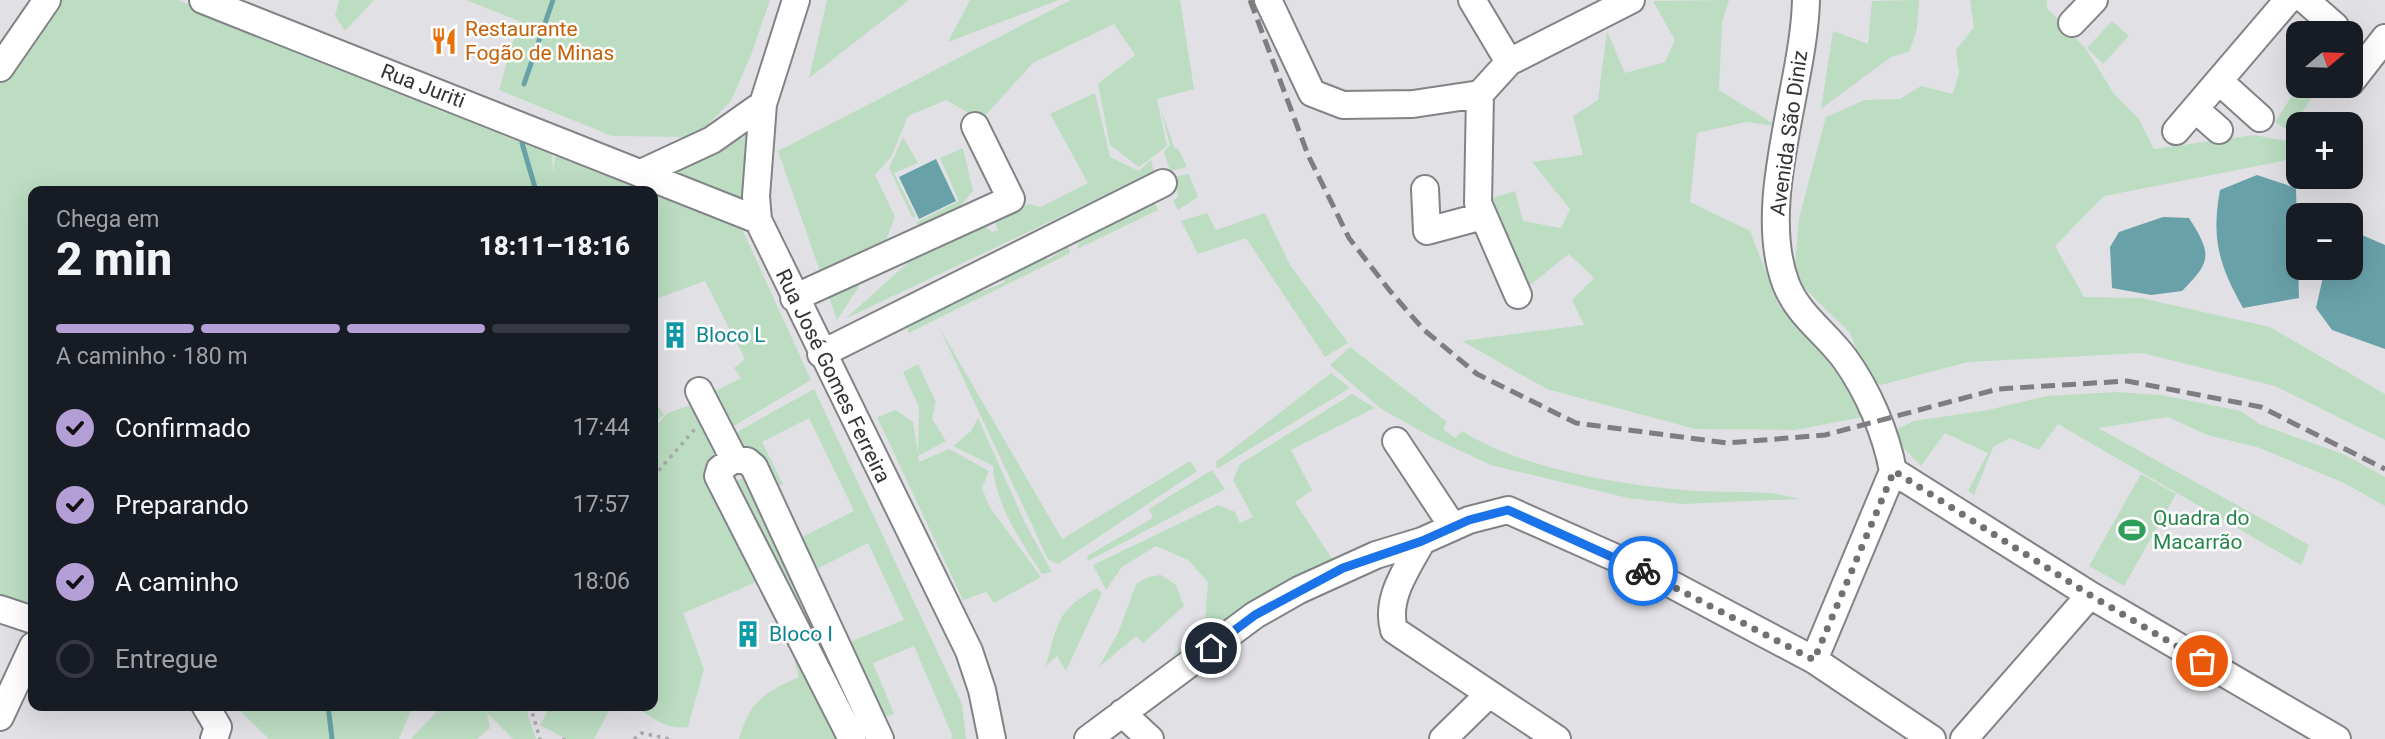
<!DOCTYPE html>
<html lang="pt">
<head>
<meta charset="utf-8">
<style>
	:root { --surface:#171b24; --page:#242831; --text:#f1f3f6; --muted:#9ea1a6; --line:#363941; --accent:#b49ed6 }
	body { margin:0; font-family:Roboto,sans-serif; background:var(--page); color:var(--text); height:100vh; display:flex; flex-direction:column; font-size:26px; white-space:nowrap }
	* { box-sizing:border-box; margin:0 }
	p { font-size:23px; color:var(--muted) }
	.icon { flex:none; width:38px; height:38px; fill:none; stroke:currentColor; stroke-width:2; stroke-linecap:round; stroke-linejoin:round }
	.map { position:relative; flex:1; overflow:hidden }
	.panel { position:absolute; left:28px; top:186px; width:630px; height:525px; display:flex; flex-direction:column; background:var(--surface); border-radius:14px; box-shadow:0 7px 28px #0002 }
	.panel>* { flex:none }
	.needle { width:46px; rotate:71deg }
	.fabs { position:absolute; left:2286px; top:21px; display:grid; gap:14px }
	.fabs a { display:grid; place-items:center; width:77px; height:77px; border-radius:14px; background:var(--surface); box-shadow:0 7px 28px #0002; font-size:35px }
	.pin { position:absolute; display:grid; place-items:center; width:60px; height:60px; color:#fff; margin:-30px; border:4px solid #fff; border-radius:50%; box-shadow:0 2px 7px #0007 }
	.courier { position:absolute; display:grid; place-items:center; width:70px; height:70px; margin:-35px; border:5px solid #1a73e8; border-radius:50%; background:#fff; color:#222; box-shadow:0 2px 9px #0007 }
	.headline em { font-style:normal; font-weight:800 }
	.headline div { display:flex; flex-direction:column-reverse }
	.headline { display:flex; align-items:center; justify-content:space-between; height:119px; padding:0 28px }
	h1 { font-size:46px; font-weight:800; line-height:52px }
	.bar { display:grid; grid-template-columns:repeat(4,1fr); gap:10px 7px; align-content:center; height:84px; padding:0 28px }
	.bar i { height:9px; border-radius:5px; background:var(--line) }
	.bar .active { background:var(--accent) }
	.bar p { grid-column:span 4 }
	ol { padding:0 28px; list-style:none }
	li { display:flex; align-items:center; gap:21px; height:77px }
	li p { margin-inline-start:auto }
	li .icon { padding:7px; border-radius:50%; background:var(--accent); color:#111; stroke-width:4 }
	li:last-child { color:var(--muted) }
	li i { width:38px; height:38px; border:4px solid var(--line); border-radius:50% }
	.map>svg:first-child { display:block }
	.green { fill:#bcddc2 }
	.water { fill:#69a1a9 }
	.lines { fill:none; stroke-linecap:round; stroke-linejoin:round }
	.stream { stroke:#69a1a9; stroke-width:5 }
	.minor-casing { stroke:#828386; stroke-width:30 }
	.path { stroke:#aaaaad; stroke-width:3.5; stroke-dasharray:3.5 5; stroke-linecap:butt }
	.minor { stroke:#fff; stroke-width:26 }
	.rail { stroke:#7e7e80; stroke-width:5; stroke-dasharray:14 7; stroke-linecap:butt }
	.done { stroke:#717173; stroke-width:7; stroke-dasharray:0 12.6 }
	.route { stroke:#1a73e8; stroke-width:9 }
	.labels { text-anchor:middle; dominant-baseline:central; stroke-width:5; stroke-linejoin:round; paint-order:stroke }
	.food-label { font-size:21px; fill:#c56008; stroke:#fff; text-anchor:start }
	.street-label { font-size:21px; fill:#343435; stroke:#fff }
	.culture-label { font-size:21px; fill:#0d838f; stroke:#fff; text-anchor:start }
	.leisure-label { font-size:21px; fill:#27864d; stroke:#fff; text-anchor:start }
</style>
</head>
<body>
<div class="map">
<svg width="2385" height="739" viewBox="0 0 2385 739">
	<rect width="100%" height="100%" fill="#e1e1e5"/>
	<!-- green -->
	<path class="green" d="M57,0h121l374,149 1,24 2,-16 5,-1 159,59 24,16 68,149 -79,47 -21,-34 30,-15 -7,-10 11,-9 -40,-78 -52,19v-109h-620v424l-33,-13v-521z
		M339,0h35l-29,31 -10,-15z
		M466,0h304l-19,55 -20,46 -35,36 -84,-1 -113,-46 20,-69z
		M827,0h82l-100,78z
		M970,0h89l-111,42z
		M1071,0h109l14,89 -37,10 10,47 -28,21 -29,-22 -12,-61 37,-29 -21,-31 -81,39 -52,57 -35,-20 -38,16 -17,41 -16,18 20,42 -14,35 -44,68 -59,-169z
		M1729,0l-7,23 -3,67 58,36 -31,-4 -49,11 -7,69 60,29 29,75 37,40 52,70 -73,14 -100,-1 -148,-40 -85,-48 122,-16 -12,-25 22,-22 -25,-24 -44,35 -39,-89 29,-9 8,30 38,7 9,-19 -38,-47 51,-7 -10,-39 25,-16 9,-69 18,42 40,-11 10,-22 -22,-39z
		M1919,0l-2,29 -8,23 -18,5 -70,52 12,-78 35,13 4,-43z
		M1970,0h77v8l39,41 28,45 25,25 15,30 100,-14 44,8 -1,14 -19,5 -174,34 -49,50 29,51 57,1 129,29 115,67v46l-110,-54 -133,-33 -174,9 -87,23 -12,-6 -19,-46 -56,-55 5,-60 27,-101 39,-17 35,-1 21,-13 32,8 6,-21 -3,-23 18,-23z
		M2112,21l17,15 -26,28 -16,-16z
		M2298,86l15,10 -24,36 -14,-10z
		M1095,93l15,64 29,14 12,-11 3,12 -309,147 68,-61 71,-33 8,7 6,-2 -3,-8 33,-18 13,3 47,-24 -38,-69z
		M1161,110l14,39 3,-1 9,19 -17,4 -6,-19 6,-7z
		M746,136l1,65 -77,-28z
		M903,137l15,26 -24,10 22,44h-4l-23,-49z
		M963,148l10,43 -17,20 -39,18v-7l42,-21 -19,-43z
		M1189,174l9,23 -20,13 -5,-9 5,-4 -4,-20z
		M1154,201l4,9 -81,39 2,-7z
		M1207,213l9,17 49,-17 25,52 58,78 -23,14 -79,-119 -48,16 -17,-33z
		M1068,247l2,6 -161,80 -6,-14 43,-22 4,10 21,-12 -2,-6 11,-4 2,6 22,-8 -1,-13 41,-16 3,6z
		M939,327l123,212 128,-78 7,10 -139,93 -10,-5z
		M1350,347l97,75 -4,7 12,9 7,-7c59,38 167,56 236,60 34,2 70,-2 101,8l-117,5 -54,-6 -137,-33 -60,-28 -51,-29 -50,-43z
		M918,364l18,38 -4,17 14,22 -28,15 1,6 30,-13 40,22 -7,17 7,18 52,71 -47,26 -8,-11 -23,8 -86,-183 19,-7 17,12 5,32 1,-47 -16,-35z
		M1331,373l19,15 -133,81 -1,-7z
		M814,389l148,315 4,35h-16l3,-2 -39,-91 -41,17 21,51 -12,4 -35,-75 57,-23 -36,-77 -57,29 -15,-32 58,-29 -45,-93 -47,24 21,42 -13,6 -21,-35 -19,-19z
		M2117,392l44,3 80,16 18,13 84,30 42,23v29l-41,-23 -87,-36 -50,-12 -39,-18 -70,11 211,117 -8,20 -243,-141 -19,26 -29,-12 -17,9 -19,48 -6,-4 20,-38 -43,-20 -24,33 -32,-33 25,-12 74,-11 59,-14z
		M1352,394l23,14 -84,42 21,40 -17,12 37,57 -129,76 -34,24 36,-37 3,-40 -20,-22 -32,-14 -34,21 -16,23 -13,-25 125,-60 17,7 5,11 13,-6 -20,-37 7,-16z
		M656,403l8,12 -10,7 3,2 11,-11 28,-10 24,49 39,129 -76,32 21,56 -16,58c-22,3 -36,-9 -54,-22h19v-270l3,-5 -3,-2v-22z
		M978,418l48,107 26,47 -10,2c-22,-35 -46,-67 -49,-108l-40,-20 18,-15z
		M1212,470l13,19 -137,72 -1,-5 66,-38 -4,-9z
		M2141,474l35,20 -52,92 -35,-20z
		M744,477l103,206 -10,5 -103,-206z
		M1161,575l15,10 8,21 -41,37 -7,-7 -37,31 19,-34 18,-49 12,-7z
		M1097,588l5,5 -36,78 -9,-15 -11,10c12,-42 10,-56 51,-78z
		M797,654l46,85h-104c12,-40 24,-45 60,-62l-4,-14z
		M234,705h179l-14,34h-130z
		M443,705h51l-7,7 11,-7h27l11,34h-23l-26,-26 3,15 -13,11h-66z
		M551,705h53l6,4 -16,30h-28l-26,-14z"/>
	<!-- water -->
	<path class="water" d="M936,159l20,42 -37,18 -20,-42z
		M2257,175l39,13 3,110 -56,10c-24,-43 -32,-69 -23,-118z
		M2163,217l26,1c23,36 23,43 -7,73l-31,4 -39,-7 -2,-41 9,-15z
		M2355,232l30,13v104l-53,-19 -16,-22 9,-40h25v-34z"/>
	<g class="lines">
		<!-- stream -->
		<path class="stream" d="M524,84l29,-84
			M522,143l14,48
			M328,705l4,34"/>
		<defs>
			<path id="minor" d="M203,0l555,220
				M796,0l-33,104 -7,92 2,24 211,431 13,39 10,49
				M1268,0l44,93 31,12 70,-1 67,-10 29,-32 122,-62
				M1472,0l37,62
				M1806,0c-2,86 -51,203 -20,284 12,31 40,49 59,75 23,32 41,74 48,112l197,124 247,144
				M2305,0l30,26
				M2072,23l22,-23
				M0,68l47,-68
				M2219,81l41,37
				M2350,83l35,-45
				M1480,94l-2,109 40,92
				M2195,109l24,21
				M2176,131l112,-131
				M643,172l69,-32 51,-36
				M1425,189l2,42 56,-15
				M794,298l217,-99 -36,-73
				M821,354l342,-171
				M699,391l35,68
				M1396,441l57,86
				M1422,541c-15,28 -37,57 -28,89l163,109
				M0,609l33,11
				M1814,660l79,-189
				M205,705l13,22 -4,12
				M1122,713l28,26
				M0,717l33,-71
				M852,739l-134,-263 2,-7 14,-10 13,2 7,6 126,272
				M1088,739l167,-124 44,-25 77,-35 46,-14 47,-21 39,-10 144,64 162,86 118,79
				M1443,739l45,-44
				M1964,739l126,-144"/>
		</defs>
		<!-- minor casing -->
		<use href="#minor" class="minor-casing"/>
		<!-- path -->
		<path class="path" d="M653,477l42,-48
			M530,705l10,34
			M564,739v-1
			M634,739l7,-6 29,6"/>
		<!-- minor -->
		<use href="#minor" class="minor"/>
		<!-- rail -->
		<path class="rail" d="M1250,0l58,155 41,83 41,53 34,39 53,44 99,49 151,20 98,-8 173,-46 129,-8 134,26 124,62"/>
	</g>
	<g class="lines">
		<!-- done -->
		<path class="done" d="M1643,571l171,89 80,-189 196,124 112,66"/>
		<!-- route -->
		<path class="route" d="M1211,648l44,-33 88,-47 79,-27 47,-21 39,-10 135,61"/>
	</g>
	<!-- icons -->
	<defs>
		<symbol id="restaurant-bare" viewBox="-9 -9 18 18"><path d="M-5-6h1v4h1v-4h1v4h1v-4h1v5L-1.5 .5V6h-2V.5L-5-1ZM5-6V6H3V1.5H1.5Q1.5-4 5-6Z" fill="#e8710a" stroke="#fff" stroke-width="2.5" paint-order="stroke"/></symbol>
		<symbol id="building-bare" viewBox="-9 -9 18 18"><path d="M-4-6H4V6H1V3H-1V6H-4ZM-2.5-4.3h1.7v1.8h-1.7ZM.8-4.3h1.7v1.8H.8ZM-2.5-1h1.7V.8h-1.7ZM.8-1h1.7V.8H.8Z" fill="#0f9aa8" stroke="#fff" stroke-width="2.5" paint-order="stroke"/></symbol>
		<symbol id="stadium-bare" viewBox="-9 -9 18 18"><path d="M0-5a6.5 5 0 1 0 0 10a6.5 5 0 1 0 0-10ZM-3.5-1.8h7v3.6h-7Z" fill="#2e9e5b" stroke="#fff" stroke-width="2.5" paint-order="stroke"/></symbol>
	</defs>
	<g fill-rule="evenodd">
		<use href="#restaurant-bare" x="425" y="22" width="38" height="38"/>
		<use href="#building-bare" x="656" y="316" width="38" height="38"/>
		<use href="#stadium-bare" x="2113" y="511" width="38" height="38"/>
		<use href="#building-bare" x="729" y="615" width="38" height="38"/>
	</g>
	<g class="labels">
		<!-- food labels -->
		<g class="food-label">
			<text x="465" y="29">Restaurante<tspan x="465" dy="24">Fogão de Minas</tspan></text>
		</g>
		<!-- street labels -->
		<g class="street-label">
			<text transform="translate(423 86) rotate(21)">Rua Juriti</text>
			<text transform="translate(1789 133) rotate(-82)">Avenida São Diniz</text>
			<text transform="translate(833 376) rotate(64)">Rua José Gomes Ferreira</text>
		</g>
		<!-- culture labels -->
		<g class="culture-label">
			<text x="696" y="335">Bloco L</text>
			<text x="769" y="634">Bloco I</text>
		</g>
		<!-- leisure labels -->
		<g class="leisure-label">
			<text x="2153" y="518">Quadra do<tspan x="2153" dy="24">Macarrão</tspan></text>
		</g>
	</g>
</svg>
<div class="fabs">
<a><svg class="needle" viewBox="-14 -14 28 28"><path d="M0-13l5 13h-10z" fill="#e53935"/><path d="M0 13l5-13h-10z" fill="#9ea1a6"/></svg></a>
<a>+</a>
<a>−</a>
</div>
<div class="pin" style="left:2202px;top:661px;background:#ea580c"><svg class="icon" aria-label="bag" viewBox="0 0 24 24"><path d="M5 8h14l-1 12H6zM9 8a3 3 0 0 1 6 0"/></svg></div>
<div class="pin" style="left:1211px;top:648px;background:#1f2937"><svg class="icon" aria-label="home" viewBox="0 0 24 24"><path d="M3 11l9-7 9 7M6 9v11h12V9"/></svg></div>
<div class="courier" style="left:1643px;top:571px"><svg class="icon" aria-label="bike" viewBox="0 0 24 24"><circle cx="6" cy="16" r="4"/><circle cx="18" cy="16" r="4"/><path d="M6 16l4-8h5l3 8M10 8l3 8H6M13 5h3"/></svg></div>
<section class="panel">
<div class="headline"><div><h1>2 min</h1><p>Chega em</p></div><em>18:11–18:16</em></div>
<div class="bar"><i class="active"></i><i class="active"></i><i class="active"></i><i></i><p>A caminho · 180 m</p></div>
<ol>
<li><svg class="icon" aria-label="check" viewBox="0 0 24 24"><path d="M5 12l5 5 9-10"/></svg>Confirmado<p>17:44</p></li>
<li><svg class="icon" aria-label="check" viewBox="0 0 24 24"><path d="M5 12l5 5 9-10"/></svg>Preparando<p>17:57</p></li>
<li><svg class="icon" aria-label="check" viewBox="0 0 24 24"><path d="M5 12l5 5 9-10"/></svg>A caminho<p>18:06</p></li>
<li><i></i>Entregue</li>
</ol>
</section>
</div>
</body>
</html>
